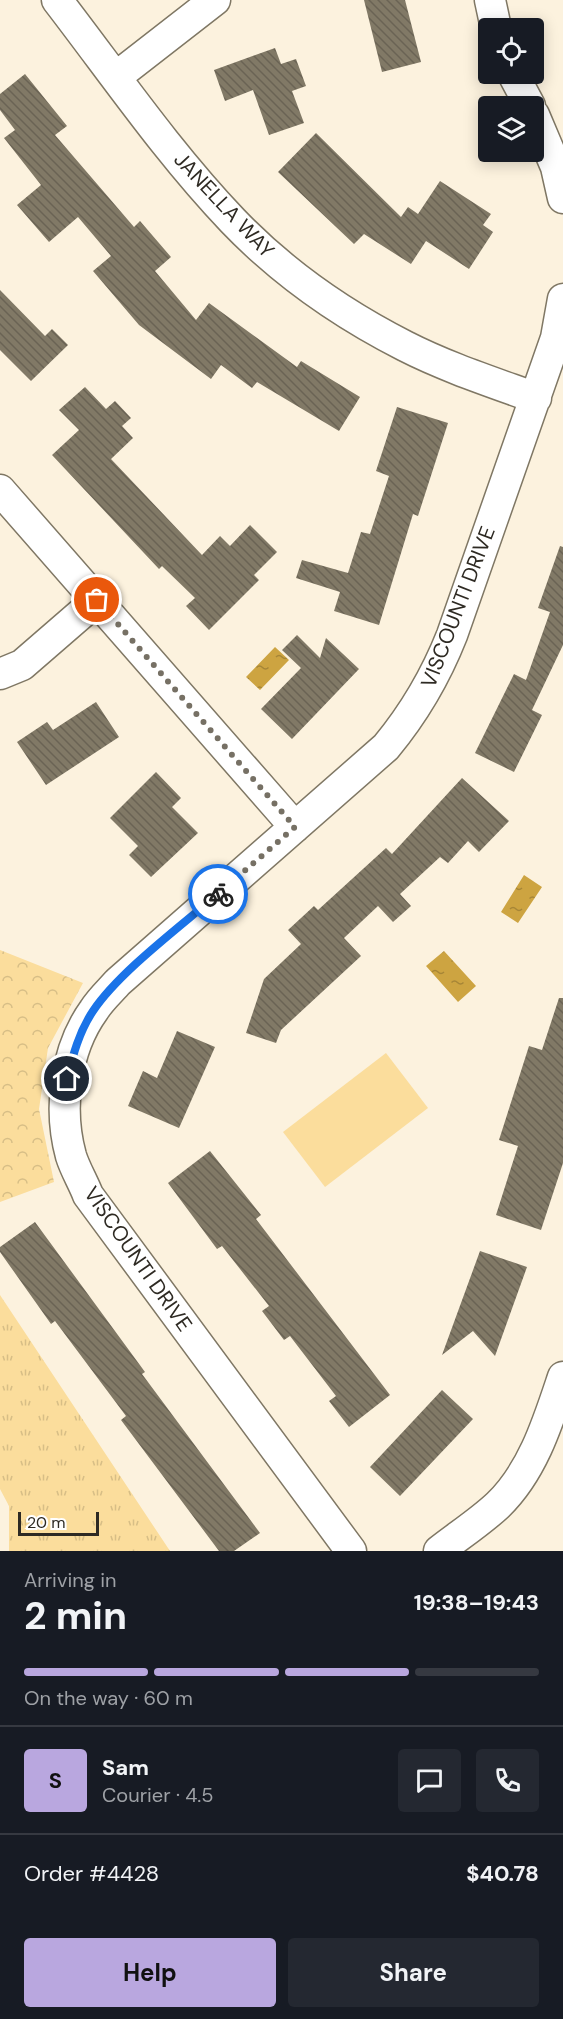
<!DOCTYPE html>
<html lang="en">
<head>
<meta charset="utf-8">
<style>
	:root { --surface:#171b24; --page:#242831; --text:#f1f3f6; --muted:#9ea1a6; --line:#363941; --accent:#b9a7df }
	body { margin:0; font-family:"DM Sans",sans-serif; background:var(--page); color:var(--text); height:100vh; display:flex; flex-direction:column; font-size:22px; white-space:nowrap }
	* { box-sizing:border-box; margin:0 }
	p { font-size:20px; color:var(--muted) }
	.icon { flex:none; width:33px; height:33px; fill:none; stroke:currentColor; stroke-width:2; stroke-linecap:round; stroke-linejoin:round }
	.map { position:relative; height:1551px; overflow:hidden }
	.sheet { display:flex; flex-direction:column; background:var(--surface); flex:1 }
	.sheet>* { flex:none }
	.buttons { position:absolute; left:478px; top:18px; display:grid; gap:12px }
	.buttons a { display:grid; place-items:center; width:66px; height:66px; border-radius:6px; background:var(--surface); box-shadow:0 3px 15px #0003; font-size:30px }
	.scale { position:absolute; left:18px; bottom:15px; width:81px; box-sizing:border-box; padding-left:6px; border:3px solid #2e2a23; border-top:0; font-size:16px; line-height:21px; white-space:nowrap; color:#2e2a23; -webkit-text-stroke:4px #fff; paint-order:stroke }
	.pin { position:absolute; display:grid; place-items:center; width:51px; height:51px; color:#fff; margin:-26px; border:3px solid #fff; border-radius:50%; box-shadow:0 2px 6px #0007 }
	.courier { position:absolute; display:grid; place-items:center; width:60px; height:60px; margin:-30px; border:4px solid #1a73e8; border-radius:50%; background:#fff; color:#222; box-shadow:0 2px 8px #0007 }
	.summary em { font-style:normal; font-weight:700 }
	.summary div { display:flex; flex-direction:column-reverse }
	.summary { display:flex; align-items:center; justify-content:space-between; height:102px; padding:0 24px }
	h1 { font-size:39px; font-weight:700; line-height:45px }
	.bar { display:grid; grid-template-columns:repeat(4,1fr); gap:9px 6px; align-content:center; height:72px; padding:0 24px }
	.bar i { height:8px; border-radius:4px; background:var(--line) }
	.bar .on { background:var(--accent) }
	.bar p { grid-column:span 4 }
	.line { display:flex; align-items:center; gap:15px; padding:0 24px; border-top:2px solid var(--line) }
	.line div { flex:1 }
	.round { display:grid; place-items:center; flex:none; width:63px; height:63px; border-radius:6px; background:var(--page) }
	.primary-button { display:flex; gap:12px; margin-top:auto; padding:12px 24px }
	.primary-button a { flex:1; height:69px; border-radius:6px; background:var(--accent); color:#111; font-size:24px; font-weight:700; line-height:69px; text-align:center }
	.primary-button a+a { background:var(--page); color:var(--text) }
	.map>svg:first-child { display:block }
	.grass { fill:url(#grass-tufts) }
	.park { fill:url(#park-crowns) }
	.pitch { fill:#fbdd9c }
	.water { fill:url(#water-ripples) }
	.building { fill:url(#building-back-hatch) }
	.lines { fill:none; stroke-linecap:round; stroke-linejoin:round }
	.street-casing { stroke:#7f7764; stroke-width:33 }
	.street { stroke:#fff; stroke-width:30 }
	.done { stroke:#767064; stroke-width:6; stroke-dasharray:0 10.8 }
	.route { stroke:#1a73e8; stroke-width:8 }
	.labels { text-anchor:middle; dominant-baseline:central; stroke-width:4.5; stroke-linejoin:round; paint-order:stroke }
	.street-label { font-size:21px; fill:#2e2a23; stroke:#fff }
</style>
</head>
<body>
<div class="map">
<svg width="563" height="1551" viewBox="0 0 563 1551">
	<defs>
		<pattern id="grass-tufts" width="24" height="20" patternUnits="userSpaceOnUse" patternTransform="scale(1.5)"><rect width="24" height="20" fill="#fbdd9c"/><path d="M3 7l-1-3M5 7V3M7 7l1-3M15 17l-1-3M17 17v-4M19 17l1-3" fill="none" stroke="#d7be86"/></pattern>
		<pattern id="park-crowns" width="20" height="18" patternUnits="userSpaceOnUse" patternTransform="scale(1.5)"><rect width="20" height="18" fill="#fbdd9c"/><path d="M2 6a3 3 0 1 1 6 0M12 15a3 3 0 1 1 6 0" fill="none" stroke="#d7be86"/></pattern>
		<pattern id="water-ripples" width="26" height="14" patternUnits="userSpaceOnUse" patternTransform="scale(1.5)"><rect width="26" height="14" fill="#cda441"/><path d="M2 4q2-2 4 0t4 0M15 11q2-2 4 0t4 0" fill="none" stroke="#a78636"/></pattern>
		<pattern id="building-back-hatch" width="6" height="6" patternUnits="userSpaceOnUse" patternTransform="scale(1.5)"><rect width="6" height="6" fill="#817966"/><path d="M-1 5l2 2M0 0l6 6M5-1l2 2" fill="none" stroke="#6a6354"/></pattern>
	</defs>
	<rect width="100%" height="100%" fill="#fcf2de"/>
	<!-- grass -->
	<path class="grass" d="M0,1295l170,256h-161v-45l-9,-17z"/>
	<!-- park -->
	<path class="park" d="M0,950l83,33 -35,65 -9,61 15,73 -54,20z"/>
	<!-- pitch -->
	<path class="pitch" d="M386,1053l42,55 -103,79 -42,-55z"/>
	<!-- water -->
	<path class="water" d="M275,647l14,13 -29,30 -14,-13z
		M524,875l18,12 -24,36 -17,-11z
		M444,951l32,35 -18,16 -32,-36z"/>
	<!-- building -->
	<path class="building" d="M364,0h41l16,62 -39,10z
		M275,48l6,16 15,-5 10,27 -14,5 12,32 -35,12 -16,-45 -28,11 -11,-31z
		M25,74l42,52 -12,9 79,92 6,-6 31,36 -16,14 41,49 13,-17 88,64 4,-6 59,36 -21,34 -82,-49 -5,6 -31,-23 -10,14 -72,-54 -46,-54 18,-15 -33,-39 -29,25 -32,-37 24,-20 -37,-47 11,-8 -15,-20v-16z
		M316,133l85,84 7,-10 10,7 22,-33 51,33 -8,11 10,7 -24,37 -43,-28 -15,23 -47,-30 -10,10 -76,-72z
		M0,290l45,46 7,-7 16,16 -37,36 -31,-31z
		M85,387l21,22 9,-8 16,17 -9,8 11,12 -22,21 91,96 18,-19 10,10 20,-21 27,27 -23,23 5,5 -50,50 -23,-24 9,-8 -33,-32 -3,3 -107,-114 27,-25 -20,-20z
		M397,407l51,16 -30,93 -5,-2 -34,111 -45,-14 6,-19 -44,-14 6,-18 46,13 13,-41 9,2 19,-58 -13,-5z
		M560,546l3,1v98l-31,65 10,5 -28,57 -39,-19 39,-79 12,6 24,-68 -12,-4z
		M297,635l23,23 6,-20 33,31 -67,70 -31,-30 40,-41 -19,-18z
		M96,702l23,35 -73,48 -29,-43 30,-20 6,8z
		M156,772l25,26 -9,9 26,26 -47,44 -22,-22 9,-9 -28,-28z
		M462,778l47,43 -30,31 -11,-11 -20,22 -8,-6 -40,37 11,12 -18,16 -15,-16 -34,32 17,18 -80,74 -5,13 -30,-10 18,-54 37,-35 -13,-14 26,-24 4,4 68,-62 6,6z
		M559,998h4v165l-22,67 -45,-15 22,-69 -19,-6 30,-94 13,4z
		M177,1031l38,16 -36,81 -51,-22 15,-35 14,7z
		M210,1151l51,64 -5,4 134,176 -41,32 -20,-26 7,-5 -46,-60 -6,4 -22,-29 7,-5 -47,-60 -5,3 -49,-66z
		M35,1222l110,150 -3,2 118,159 -26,18h-15l-98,-131 5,-4 -71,-95 -4,3 -51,-72v-5z
		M480,1251l47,16 -32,89 -22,-25 -31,24z
		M442,1390l31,29 -73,77 -30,-29z"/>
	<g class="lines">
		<defs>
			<path id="street" d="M57,0c57,74 111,153 176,221 48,50 109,93 172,125 41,21 87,36 131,52
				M490,0l6,28
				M513,74l17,32
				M116,77l99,-77
				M534,115l22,52 7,31
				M0,490l295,337
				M0,674l22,-9 75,-65
				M351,1551l-263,-356c-5,-13 -13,-26 -17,-39 -13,-47 -6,-106 23,-146 6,-10 16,-19 24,-28l268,-235c29,-35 49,-69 66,-112l104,-297 7,-39
				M439,1551c19,-15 41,-29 59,-46 35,-34 50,-83 65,-128"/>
		</defs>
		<!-- street casing -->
		<use href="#street" class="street-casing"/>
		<!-- street -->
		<use href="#street" class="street"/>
	</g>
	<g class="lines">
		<!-- done -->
		<path class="done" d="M97,600l198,227 -77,67"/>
		<!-- route -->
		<path class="route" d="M67,1079c6,-24 12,-47 26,-68 26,-39 88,-85 125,-117"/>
	</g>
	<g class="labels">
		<!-- street labels -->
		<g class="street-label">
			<text transform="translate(224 205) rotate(47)">JANELLA WAY</text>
			<text transform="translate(458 607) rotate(-69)">VISCOUNTI DRIVE</text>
			<text transform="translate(138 1259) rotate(55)">VISCOUNTI DRIVE</text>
		</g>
	</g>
</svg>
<div class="buttons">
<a><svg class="icon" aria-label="locate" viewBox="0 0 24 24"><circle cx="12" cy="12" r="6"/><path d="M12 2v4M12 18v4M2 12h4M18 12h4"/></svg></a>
<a><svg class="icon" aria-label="layers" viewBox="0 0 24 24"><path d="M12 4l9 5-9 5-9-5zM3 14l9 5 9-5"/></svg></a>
</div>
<div class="scale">20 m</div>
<div class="pin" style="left:97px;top:600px;background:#ea580c"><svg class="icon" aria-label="bag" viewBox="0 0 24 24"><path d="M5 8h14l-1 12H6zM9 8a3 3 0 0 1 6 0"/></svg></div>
<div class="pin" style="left:67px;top:1079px;background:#1f2937"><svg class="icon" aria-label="home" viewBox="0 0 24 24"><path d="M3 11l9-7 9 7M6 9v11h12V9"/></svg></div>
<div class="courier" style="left:218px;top:894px"><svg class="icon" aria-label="bike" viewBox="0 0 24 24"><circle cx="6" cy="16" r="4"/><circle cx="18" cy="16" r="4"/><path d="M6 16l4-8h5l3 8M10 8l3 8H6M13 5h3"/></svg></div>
</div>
<section class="sheet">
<div class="summary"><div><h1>2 min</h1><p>Arriving in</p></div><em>19:38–19:43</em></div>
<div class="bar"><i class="on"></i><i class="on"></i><i class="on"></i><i></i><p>On the way · 60 m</p></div>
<div class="line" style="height:108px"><b class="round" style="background:var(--accent);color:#111">S</b><div><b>Sam</b><p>Courier · 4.5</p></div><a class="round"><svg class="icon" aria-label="chat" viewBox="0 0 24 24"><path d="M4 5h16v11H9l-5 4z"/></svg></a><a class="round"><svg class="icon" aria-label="phone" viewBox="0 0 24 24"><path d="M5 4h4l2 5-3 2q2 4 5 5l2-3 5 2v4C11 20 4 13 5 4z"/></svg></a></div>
<div class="line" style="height:78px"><div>Order #4428</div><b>$40.78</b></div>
<div class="primary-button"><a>Help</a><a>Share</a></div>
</section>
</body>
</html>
